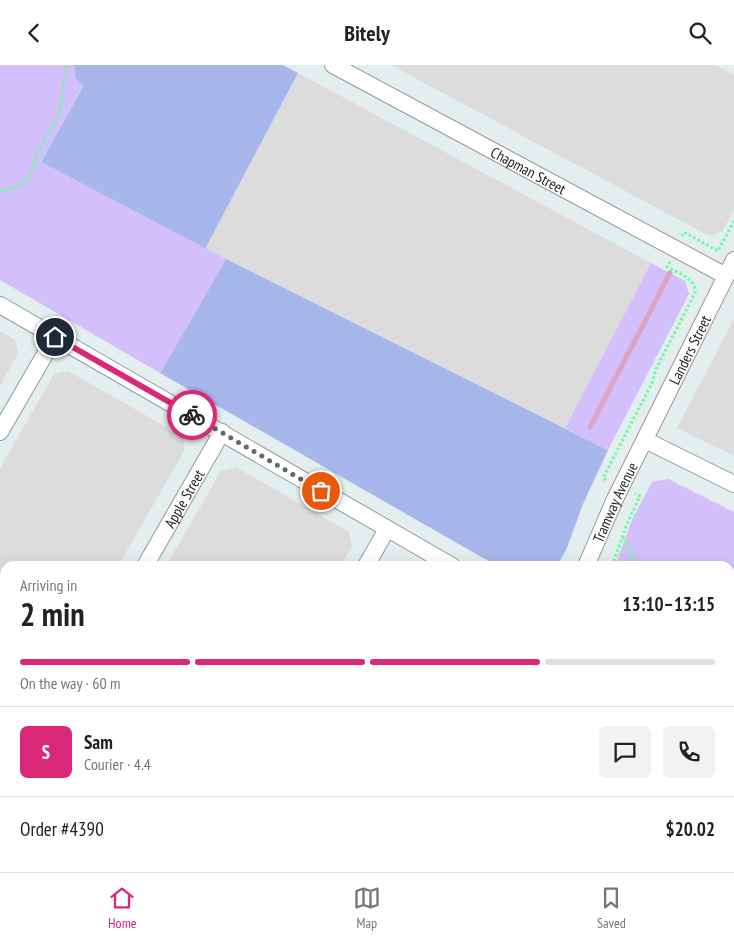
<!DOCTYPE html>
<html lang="en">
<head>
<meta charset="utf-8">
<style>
	:root { --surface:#fff; --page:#f2f2f2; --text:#222; --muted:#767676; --line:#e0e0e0; --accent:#db2777 }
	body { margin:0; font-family:"PT Sans Narrow",sans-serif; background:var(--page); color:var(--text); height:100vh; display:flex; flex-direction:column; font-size:19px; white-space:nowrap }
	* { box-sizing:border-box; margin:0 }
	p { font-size:16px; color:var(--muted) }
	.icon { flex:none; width:28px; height:28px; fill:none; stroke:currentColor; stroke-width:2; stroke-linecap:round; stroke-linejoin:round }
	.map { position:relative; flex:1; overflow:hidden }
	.sheet { position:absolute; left:0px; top:496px; width:735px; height:311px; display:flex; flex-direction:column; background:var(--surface); border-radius:15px 15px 0 0; box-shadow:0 5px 20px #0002 }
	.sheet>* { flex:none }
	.pin { position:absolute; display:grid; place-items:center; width:42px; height:42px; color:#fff; margin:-21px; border:2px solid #fff; border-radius:50%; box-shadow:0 1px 5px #0007 }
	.courier { position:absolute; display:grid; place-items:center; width:50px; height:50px; margin:-25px; border:4px solid #db2777; border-radius:50%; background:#fff; color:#222; box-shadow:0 1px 6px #0007 }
	.summary em { font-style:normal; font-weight:700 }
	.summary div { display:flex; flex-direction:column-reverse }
	.summary { display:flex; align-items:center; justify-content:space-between; height:85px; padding:0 20px }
	h1 { font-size:32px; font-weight:700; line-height:38px }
	.bar { display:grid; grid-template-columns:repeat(4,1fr); gap:8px 5px; align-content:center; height:60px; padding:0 20px }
	.bar i { height:6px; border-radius:4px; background:var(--line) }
	.bar .current { background:var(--accent) }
	.bar p { grid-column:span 4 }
	.line { display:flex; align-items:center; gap:12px; padding:0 20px; border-top:1px solid var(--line) }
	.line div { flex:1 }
	.round { display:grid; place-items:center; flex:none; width:52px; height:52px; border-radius:8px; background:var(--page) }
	header { display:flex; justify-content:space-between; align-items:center; height:65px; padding:0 20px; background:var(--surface); font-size:22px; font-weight:700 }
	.dock { display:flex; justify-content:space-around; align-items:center; height:70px; border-top:1px solid var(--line); background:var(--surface); font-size:14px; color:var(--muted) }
	.dock a { display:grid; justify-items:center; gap:2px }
	.dock .current { color:var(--accent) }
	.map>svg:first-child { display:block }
	.residential { fill:#dbdcdb }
	.construction { fill:#afbec4 }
	.grass { fill:#a8b7eb }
	.park { fill:#d3bffb }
	.water { fill:#dea3c1 }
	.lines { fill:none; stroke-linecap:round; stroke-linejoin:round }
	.stream { stroke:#dea3c1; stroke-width:5 }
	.street-casing { stroke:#989898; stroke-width:18 }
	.path { stroke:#67fd9e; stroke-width:3; stroke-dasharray:2.5 2.5; stroke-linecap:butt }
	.street { stroke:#fff; stroke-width:16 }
	.done { stroke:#636767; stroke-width:5; stroke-dasharray:0 9 }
	.route { stroke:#db2777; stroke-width:6 }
	.labels { text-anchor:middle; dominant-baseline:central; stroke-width:5; stroke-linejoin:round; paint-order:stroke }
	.street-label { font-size:15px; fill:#1e1e1e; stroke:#fff }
</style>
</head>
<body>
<header><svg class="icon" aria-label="back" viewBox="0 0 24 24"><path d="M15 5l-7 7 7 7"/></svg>Bitely<svg class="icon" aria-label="search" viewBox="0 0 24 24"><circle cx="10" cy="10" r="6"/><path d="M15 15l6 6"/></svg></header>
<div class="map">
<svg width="734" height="807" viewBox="0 0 734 807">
	<rect width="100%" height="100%" fill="#e3efee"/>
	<!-- residential -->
	<path class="residential" d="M391,0h324l19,10v135l-12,22 -13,4z
		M298,8l353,190 -86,165 -360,-179z
		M734,254v137l-57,-28z
		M0,266l15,9 3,14 -18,32z
		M68,306l114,65 3,14 -67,116h-113v141l-5,-4v-235l54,-94z
		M236,402l113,65 3,15 -12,19h-174l55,-95z
		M0,690l5,3v53l-5,-4z
		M734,769v38h-17l2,-4 11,-1v-24z
		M215,802h176v1l-3,4h-176z
		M84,803h74l6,4h-74z"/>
	<!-- construction -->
	<path class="construction" d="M543,803h176l-2,4h-167z"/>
	<!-- grass -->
	<path class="grass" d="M74,0h209l15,8 -93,176 -164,-87 42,-76 -8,-8z
		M226,194l382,191 -25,54 -16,44 -10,18h-60l-337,-193z"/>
	<!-- park -->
	<path class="park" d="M0,0h74l1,13 8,7 -42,77 185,97 -66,114 -160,-93z
		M651,198l34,18 4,13 -81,156 -43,-22z
		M668,414l66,33v322l-4,9v-277h-115l17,-46 20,-38z"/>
	<!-- water -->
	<path class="water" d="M730,553h4v170l-4,5z"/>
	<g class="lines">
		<!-- stream -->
		<path class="stream" d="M590,362l80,-154"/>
		<defs>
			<g id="street">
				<path id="s1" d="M333,0l393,211"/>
				<path d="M0,240l452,261"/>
				<path d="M0,367l55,-95"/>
				<path d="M645,375l89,44"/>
				<path id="s2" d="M145,501l77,-134"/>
				<path d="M366,501l21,-37"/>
				<path id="s3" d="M586,501l29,-67 119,-239"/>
				<path d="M0,661l5,4"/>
				<path d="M0,784l5,3"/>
				<path d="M26,802l6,5"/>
				<path d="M503,802l8,5"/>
				<path d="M419,807l2,-5"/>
			</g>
		</defs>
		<!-- street casing -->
		<use href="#street" class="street-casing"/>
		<!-- path -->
		<path class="path" d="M0,127l19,-6 11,-9 6,-20 22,-41 3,-12 4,-31 3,-8
			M682,171l2,-4 34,19 16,-30
			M606,415l-3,-2 50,-97 2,-10 40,-78c2,-14 -17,-20 -28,-26l3,-5
			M623,472l10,20 -4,9
			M612,501l15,-42 13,-28 -5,-2
			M0,753l5,4
			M69,802l6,5
			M204,807l3,-5
			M444,807l4,-5"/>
		<!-- street -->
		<use href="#street" class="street"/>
	</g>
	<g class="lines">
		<!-- done -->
		<path class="done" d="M192,350l129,76"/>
		<!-- route -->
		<path class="route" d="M55,272l137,78"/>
	</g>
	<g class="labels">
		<!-- street labels -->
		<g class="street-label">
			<text stroke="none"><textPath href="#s1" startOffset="222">Chapman Street</textPath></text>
			<text stroke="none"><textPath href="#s3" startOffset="240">Landers Street</textPath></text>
			<text stroke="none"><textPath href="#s2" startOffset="78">Apple Street</textPath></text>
			<text stroke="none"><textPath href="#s3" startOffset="70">Tramway Avenue</textPath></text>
		</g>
	</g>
</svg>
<div class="pin" style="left:321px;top:426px;background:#ea580c"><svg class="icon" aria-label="bag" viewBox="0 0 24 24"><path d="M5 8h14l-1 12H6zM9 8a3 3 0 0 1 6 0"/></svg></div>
<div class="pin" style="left:55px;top:272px;background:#1f2937"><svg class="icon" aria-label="home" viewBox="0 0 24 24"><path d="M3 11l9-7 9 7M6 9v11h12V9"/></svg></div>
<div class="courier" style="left:192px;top:350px"><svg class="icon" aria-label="bike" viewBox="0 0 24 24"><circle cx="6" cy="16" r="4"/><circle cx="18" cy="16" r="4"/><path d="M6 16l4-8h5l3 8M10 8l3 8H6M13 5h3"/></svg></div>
<section class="sheet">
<div class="summary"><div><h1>2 min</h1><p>Arriving in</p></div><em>13:10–13:15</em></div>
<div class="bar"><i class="current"></i><i class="current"></i><i class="current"></i><i></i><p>On the way · 60 m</p></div>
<div class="line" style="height:90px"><b class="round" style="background:var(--accent);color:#fff">S</b><div><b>Sam</b><p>Courier · 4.4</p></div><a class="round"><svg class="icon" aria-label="chat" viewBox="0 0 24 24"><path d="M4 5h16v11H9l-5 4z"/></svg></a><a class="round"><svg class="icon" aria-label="phone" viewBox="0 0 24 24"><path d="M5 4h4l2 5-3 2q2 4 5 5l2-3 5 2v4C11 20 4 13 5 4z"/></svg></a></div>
<div class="line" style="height:65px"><div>Order #4390</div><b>$20.02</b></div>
</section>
</div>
<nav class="dock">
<a class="current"><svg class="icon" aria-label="home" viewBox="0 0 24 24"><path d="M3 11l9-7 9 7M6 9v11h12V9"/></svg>Home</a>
<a><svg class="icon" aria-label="map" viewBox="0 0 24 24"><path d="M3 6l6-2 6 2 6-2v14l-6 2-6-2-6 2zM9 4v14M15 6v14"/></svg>Map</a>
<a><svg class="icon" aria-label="saved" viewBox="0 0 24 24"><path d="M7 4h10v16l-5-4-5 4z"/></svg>Saved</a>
</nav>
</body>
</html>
